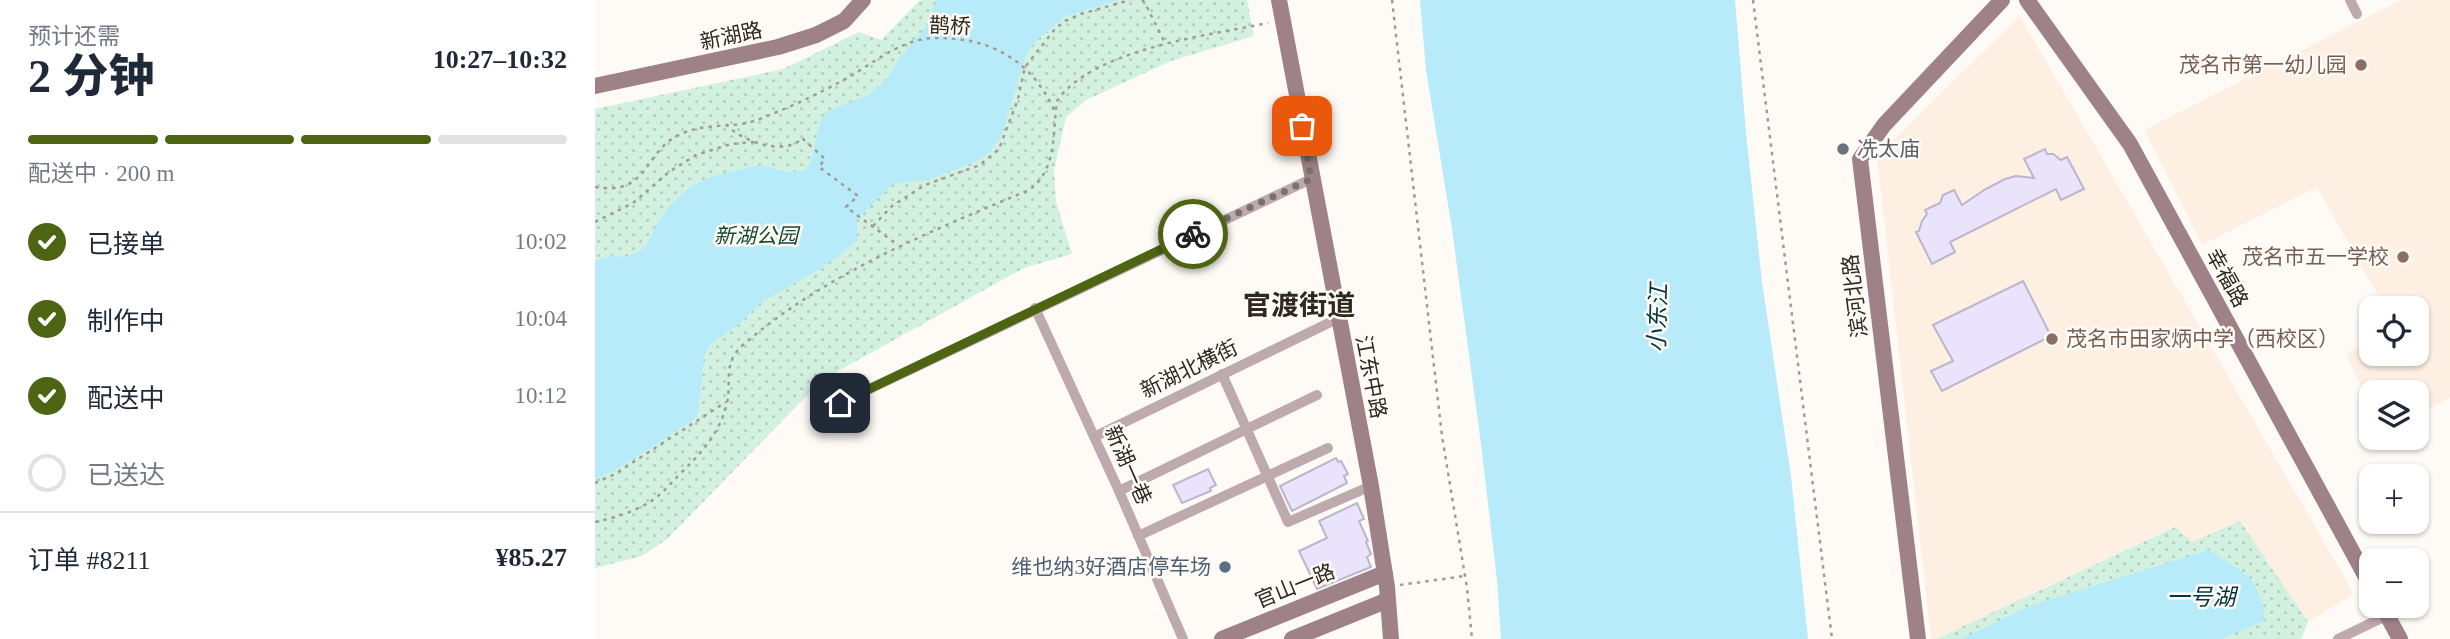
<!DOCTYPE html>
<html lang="zh">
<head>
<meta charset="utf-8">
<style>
	:root { --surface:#fff; --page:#f6f6f7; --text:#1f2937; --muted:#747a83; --line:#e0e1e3; --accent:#4d6513 }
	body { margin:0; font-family:"Times New Roman","Noto Sans SC",serif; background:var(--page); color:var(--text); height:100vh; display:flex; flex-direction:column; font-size:26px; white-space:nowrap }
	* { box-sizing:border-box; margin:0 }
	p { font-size:23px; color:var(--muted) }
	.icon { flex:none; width:38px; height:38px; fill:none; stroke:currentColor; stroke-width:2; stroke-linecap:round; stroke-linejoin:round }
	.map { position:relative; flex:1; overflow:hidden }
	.side { display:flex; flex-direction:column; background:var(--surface); width:595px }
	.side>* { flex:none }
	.tools { position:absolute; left:1764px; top:296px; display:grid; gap:14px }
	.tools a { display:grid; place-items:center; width:70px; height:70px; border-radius:14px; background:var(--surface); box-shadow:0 2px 5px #0004; font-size:35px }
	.pin { position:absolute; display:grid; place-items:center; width:60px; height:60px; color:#fff; margin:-30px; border-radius:14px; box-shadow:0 4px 10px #0006 }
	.courier { position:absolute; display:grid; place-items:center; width:70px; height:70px; margin:-35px; border:5px solid #4d6513; border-radius:50%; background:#fff; color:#222; box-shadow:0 2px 9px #0007 }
	.headline em { font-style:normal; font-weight:800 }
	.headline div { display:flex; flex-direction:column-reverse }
	.headline { display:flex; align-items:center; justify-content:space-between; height:119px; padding:0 28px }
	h1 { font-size:46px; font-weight:800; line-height:52px }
	.bar { display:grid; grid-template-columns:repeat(4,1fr); gap:10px 7px; align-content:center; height:84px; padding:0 28px }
	.bar i { height:9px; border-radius:5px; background:var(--line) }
	.bar .selected { background:var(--accent) }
	.bar p { grid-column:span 4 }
	.line { display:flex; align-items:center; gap:18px; padding:0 28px; border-top:2px solid var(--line) }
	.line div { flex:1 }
	ol { padding:0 28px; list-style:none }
	li { display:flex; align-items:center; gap:21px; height:77px }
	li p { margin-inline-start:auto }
	li .icon { padding:7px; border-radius:50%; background:var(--accent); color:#fff; stroke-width:4 }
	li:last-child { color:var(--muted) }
	li i { width:38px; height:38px; border:4px solid var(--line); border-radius:50% }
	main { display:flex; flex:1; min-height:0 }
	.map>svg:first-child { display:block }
	.education { fill:#fdefe1 }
	.grass { fill:url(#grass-dots) }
	.water { fill:#b7ebf9 }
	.building { fill:#e9e3fb; stroke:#bbb5cd; stroke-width:2 }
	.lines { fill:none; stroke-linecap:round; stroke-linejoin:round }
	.path { stroke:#a09c95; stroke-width:2.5; stroke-dasharray:3.5 5; stroke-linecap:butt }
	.street { stroke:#bea9ae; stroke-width:10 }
	.secondary { stroke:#9f8188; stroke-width:16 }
	.done { stroke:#77726a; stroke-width:7; stroke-dasharray:0 12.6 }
	.route { stroke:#4d6513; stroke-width:9 }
	.education-dot { fill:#8d6e63; stroke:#fefbf6; stroke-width:2.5 }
	.worship-dot { fill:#6b7280; stroke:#fefbf6; stroke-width:2.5 }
	.service-dot { fill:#5c6f8a; stroke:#fefbf6; stroke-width:2.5 }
	.labels { text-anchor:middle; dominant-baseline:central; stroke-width:5; stroke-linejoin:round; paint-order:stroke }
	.street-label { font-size:21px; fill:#2e281f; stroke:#fefbf6 }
	.education-label { font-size:21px; fill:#785e54; stroke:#fefbf6; text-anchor:end }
	.worship-label { font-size:21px; fill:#5b616d; stroke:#fefbf6; text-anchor:start }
	.park-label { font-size:21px; font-style:italic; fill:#154a33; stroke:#fefbf6 }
	.service-label { font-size:21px; fill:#4e5e75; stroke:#fefbf6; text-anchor:end }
	.water-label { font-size:23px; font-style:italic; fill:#04343f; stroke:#fefbf6 }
	.district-label { font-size:28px; font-weight:bold; fill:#2e281f; stroke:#fefbf6 }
</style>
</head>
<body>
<main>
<section class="side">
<div class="headline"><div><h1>2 分钟</h1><p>预计还需</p></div><em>10:27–10:32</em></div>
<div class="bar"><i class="selected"></i><i class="selected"></i><i class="selected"></i><i></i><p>配送中 · 200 m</p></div>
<ol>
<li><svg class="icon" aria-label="check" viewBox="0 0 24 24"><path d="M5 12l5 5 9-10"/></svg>已接单<p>10:02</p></li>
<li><svg class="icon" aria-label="check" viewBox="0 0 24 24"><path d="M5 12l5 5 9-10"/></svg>制作中<p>10:04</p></li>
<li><svg class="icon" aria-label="check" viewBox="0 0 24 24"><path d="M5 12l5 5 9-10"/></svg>配送中<p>10:12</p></li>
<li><i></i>已送达</li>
</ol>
<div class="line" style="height:91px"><div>订单 #8211</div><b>¥85.27</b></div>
</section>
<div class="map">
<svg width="1855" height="639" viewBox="0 0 1855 639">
	<defs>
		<pattern id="grass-dots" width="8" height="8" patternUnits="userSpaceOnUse" patternTransform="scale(1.75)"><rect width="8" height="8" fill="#d3f1e0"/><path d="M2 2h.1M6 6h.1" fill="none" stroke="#b5cfc0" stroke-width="1.8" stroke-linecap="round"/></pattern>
	</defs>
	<rect width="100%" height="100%" fill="#fefbf6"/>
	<!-- education -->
	<path class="education" d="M1806,0h49v398l-33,17v-23h-46v15l-25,-53 25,-16v16h46v-46h-32l-68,-121 -115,58 -58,-115z
		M1425,16l334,578 -46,28 -68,-100 -48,20 -18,-15 -238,112h-5l-54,-483z"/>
	<!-- grass -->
	<path class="grass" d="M325,0h327l7,36 -83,25 -85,39 -20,17 -12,53 2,31 16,53 -48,14 -202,112 -155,159 -25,17 -47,12v-459l188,-40 76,-37 22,8z
		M1645,521l68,101 -7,17h-365l239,-112 17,15z"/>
	<!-- water -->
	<path class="water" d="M342,0h182l-53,16 -28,23 -11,13 -26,85 -11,15 -15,10 -45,17 -37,5 -36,35v22l-35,27 -59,33 -21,20 -32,24 -6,12 -6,56 -6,8 -78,50 -19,8v-218l18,-6 12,3 20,-10 13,-26 12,-17 20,-18 26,-12 45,-10 25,7 18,-1 7,-9 9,-41 7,-10 40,-15 19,-16 13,-21 27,-33z
		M825,0h315l11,133 16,149 29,194 17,163h-307l-4,-59 -16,-136 -29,-215 -26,-159z
		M1614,550c35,23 50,25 56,70l-44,19h-260l71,-34z"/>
	<!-- building -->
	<path class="building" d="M1450,149l2,5h6l8,6 6,-3 17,32 -23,11 -5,-11 -106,53 5,10 -23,12 -16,-32 3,-1 3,-10 5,-7 -2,-4 15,-7 3,-8 11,-5 8,15 22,-15 21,-11 11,-3 18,2 -10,-19z
		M1428,281l28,55 -109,55 -11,-20 22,-10 -20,-36z
		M741,458l2,4 3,-1 7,13 -4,2 3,7 -55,28 -12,-25z
		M613,469l8,16 -6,3 1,3 -29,12 -9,-18z
		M762,503l7,16 -5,2 9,20 -2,1 5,12 -4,3 4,10 -54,22 -18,-38 28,-13 -8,-17z"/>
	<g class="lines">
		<!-- path -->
		<path class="path" d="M547,0l3,3 20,40
			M797,0l50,436 25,152 5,51
			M1158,0l79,639
			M131,124c14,17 59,33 76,14l23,21 -6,8 39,29 -12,11 52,38
			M0,187c52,9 49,-32 80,-50 25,-14 46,-9 72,-14 9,-2 17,-6 25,-9 27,-11 52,-23 77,-37 22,-13 45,-31 70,-37 12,-3 25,-2 38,-1 45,5 78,29 97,71
			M0,222l38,-19 36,-31 27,-17 35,-11 23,-2
			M278,226l19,-20 33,-21 55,-20 19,-16 19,-50 7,-32 30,-38 10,-8 16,-7 49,-14
			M0,483l20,-9 111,-72
			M0,522c19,-4 38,-10 55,-20 12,-8 21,-19 31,-29 21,-21 39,-40 46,-70 5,-24 -5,-40 17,-59 83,-71 185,-112 285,-154 29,-21 23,-57 28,-89 35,-52 153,-66 211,-78
			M805,585l65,-9"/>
		<!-- street -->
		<path class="street" d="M1755,0l7,14
			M440,308l84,183 64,148
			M627,374l66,148 83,-36
			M245,403l471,-224
			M499,437l245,-119
			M524,491l198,-96
			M543,536l190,-88
			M1743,639l50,-24"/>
		<!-- secondary -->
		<path class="secondary" d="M684,0l92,486 16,101 4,52
			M1432,0l103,144 241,442
			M0,86l183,-39 38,-12 28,-14 19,-21
			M1787,606l18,33
			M627,639l163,-66
			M697,639l96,-39
			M1323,639l-58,-480 24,-34 118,-125"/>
	</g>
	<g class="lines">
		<!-- done -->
		<path class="done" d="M598,234l118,-55 -9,-53"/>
		<!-- route -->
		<path class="route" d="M245,403l353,-169"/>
	</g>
	<!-- markers -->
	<g class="education-dot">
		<circle cx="1766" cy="65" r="7"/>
		<circle cx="1808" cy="257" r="7"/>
		<circle cx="1457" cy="339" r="7"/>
	</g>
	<circle class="worship-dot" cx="1248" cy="149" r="7"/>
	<circle class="service-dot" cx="630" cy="567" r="7"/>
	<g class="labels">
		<!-- street labels -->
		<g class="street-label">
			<text transform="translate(355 26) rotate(2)">鹊桥</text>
			<text transform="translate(136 36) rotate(-12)">新湖路</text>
			<text transform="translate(1632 278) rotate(61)">幸福路</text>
			<text transform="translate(1260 296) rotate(-97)">滨河北路</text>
			<text transform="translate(594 369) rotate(-26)">新湖北横街</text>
			<text transform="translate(776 377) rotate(79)">江东中路</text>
			<text transform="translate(533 465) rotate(66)">新湖一巷</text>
			<text transform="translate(700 586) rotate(-22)">官山一路</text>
		</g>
		<!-- education labels -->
		<g class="education-label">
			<text x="1752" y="65">茂名市第一幼儿园</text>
			<text x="1794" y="257">茂名市五一学校</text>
			<text x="1471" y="339" text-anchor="start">茂名市田家炳中学（西校区）</text>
		</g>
		<!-- worship labels -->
		<g class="worship-label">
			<text x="1262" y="149">冼太庙</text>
		</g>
		<!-- park labels -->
		<g class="park-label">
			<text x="161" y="236">新湖公园</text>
		</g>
		<!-- service labels -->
		<g class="service-label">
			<text x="616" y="567">维也纳3好酒店停车场</text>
		</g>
		<!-- water labels -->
		<g class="water-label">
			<text transform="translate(1063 318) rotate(-88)">小东江</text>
			<text x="1606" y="597">一号湖</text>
		</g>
		<!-- district labels -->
		<g class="district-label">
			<text x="704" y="305">官渡街道</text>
		</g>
	</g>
</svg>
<div class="tools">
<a><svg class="icon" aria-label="locate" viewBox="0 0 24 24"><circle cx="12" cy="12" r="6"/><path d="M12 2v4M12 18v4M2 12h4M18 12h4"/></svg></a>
<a><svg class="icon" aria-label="layers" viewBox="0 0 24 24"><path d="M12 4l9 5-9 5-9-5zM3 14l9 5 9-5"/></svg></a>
<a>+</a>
<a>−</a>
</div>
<div class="pin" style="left:707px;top:126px;background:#ea580c"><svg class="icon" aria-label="bag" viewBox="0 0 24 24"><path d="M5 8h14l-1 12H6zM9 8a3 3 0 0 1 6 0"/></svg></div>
<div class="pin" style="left:245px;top:403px;background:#1f2937"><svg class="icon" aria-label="home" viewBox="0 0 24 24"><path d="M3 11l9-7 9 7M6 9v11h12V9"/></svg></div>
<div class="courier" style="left:598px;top:234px"><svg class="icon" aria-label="bike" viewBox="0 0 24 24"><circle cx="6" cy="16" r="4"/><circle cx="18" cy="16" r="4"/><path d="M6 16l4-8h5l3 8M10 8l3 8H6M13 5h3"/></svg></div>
</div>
</main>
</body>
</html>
